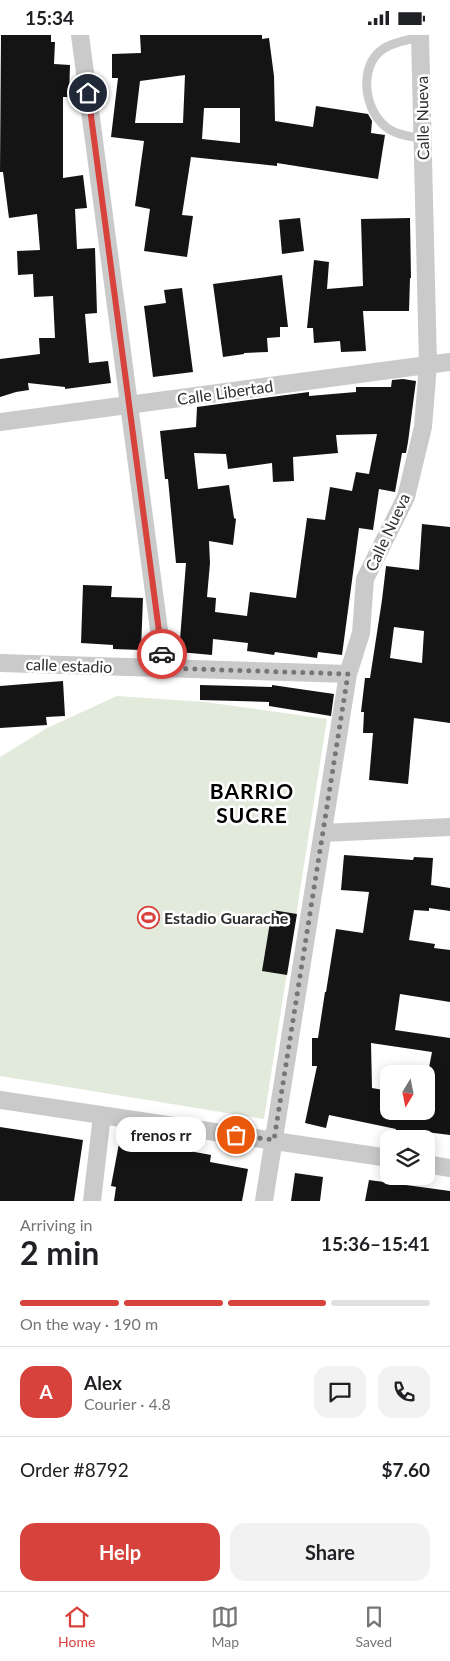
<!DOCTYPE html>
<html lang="en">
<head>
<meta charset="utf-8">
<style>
	:root { --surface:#fff; --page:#f2f2f2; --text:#202124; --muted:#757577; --line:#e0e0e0; --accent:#d7423d }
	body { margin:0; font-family:Lato,sans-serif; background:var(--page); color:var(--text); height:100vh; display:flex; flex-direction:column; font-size:19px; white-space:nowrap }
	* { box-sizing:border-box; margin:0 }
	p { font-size:16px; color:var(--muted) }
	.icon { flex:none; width:28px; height:28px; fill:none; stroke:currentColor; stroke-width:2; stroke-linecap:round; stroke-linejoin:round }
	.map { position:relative; height:1166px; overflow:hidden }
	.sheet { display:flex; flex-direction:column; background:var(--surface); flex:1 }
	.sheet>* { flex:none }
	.needle { width:32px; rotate:190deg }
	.tools { position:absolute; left:380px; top:1030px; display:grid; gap:10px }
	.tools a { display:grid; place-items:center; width:55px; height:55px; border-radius:10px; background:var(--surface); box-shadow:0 2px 12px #0003; font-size:25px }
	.pin { position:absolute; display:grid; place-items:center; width:42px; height:42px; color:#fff; margin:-21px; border:2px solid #fff; border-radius:50%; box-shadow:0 1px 5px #0007 }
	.courier { position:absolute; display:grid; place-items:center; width:50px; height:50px; margin:-25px; border:4px solid #d7423d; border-radius:50%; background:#fff; color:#222; box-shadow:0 1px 6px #0007 }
	.bubble { position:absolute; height:35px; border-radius:15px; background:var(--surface); box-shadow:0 2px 12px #0003; font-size:16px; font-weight:700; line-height:35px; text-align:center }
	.overview em { font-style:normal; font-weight:700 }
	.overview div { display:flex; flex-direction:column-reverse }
	.overview { display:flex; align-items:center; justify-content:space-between; height:85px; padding:0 20px }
	h1 { font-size:32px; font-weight:700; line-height:38px }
	.bar { display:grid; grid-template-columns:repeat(4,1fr); gap:8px 5px; align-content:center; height:60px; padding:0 20px }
	.bar i { height:6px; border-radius:4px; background:var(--line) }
	.bar .selected { background:var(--accent) }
	.bar p { grid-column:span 4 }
	.line { display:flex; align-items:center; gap:12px; padding:0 20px; border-top:1px solid var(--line) }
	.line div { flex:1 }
	.round { display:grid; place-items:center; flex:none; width:52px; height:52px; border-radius:15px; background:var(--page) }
	.cta { display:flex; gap:10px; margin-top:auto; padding:10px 20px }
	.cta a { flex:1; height:58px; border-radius:15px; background:var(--accent); color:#fff; font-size:20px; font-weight:700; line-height:58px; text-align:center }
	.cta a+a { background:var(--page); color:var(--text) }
	.status { display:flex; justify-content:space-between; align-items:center; height:35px; padding:0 25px; background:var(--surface); direction:ltr }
	.status svg { height:14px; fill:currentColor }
	.tabs { display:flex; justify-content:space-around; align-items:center; height:70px; border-top:1px solid var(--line); background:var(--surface); font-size:14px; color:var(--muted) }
	.tabs a { display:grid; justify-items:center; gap:2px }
	.tabs .selected { color:var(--accent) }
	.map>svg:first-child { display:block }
	.garden { fill:#e2eadc }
	.building { fill:#141414; fill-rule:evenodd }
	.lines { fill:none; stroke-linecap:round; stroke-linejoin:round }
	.service { stroke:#cacaca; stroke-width:9 }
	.minor { stroke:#cacaca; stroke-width:18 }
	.done { stroke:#767676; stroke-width:5; stroke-dasharray:0 9 }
	.route { stroke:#d7423d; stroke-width:6 }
	.labels { text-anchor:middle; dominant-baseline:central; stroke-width:5; stroke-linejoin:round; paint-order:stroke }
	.street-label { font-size:16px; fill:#2d2d2d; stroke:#fff }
	.poi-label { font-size:16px; font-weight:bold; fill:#2d2d2d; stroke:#fff; text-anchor:start }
	.district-label { font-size:21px; font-weight:bold; letter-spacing:1px; fill:#000; stroke:#fff }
</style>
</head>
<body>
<div class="status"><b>15:34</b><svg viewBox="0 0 49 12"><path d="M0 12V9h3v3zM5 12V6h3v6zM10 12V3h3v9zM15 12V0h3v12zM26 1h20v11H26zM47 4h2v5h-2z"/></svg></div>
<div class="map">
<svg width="450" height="1166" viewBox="0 0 450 1166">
	<rect width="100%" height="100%" fill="#fff"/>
	<!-- garden -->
	<path class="garden" d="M117,661l88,6 122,17 -63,400 -264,-43v-319l47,-29z"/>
	<!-- building -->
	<path class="building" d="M1,0h50v7h4l-1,22 16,1 -1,32h-6v81l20,-3 4,33 -12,1 2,40 18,-1 2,65 -12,1 4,49 19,-2 3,22 -46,6v-2l-37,-4 1,7 -13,2 -16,5v-38l40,-5 -1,-16h16l-2,-42 -19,1 -1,-23 -15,1 -1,-24 23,-1 -3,-36 -28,4 -6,-46h-3z
		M140,0h122v4l7,-1 5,38 1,45 38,6 3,-21 52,8 4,7 -1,12 14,2 -7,44 -101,-16v3l-86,-9 -9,58 11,1 -6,41 -43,-6 6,-42 -15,-3 9,-65 -33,-4 7,-59h-6v-24l29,-1zM185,40l-2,48h-48l5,-42zM204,73h36v35l-38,-4z
		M300,183l4,33 -22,3 -3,-34z
		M410,183l1,60h-1l-1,33h-46l3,40 -25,1 -1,-11 -26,2 -1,-15h-6l7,-68 15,2 -2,27 36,-3 -2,-67z
		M282,240l6,52h-8v10l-13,1 1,14 -24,1v1l-21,3 -10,-73z
		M182,253l11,84 -40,5 -9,-71 22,-3 -2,-13z
		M403,344l13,2 -8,61 -2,11h-4l-7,39 -16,-3 -6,41 -14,-2 -17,127 -24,-3 -1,6 -42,-6 -1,3 -27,-4 1,-8 -35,-4 -1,16 -33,-3 7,-89h-10l-8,-84h-3l-5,-48 36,-4 1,-20 112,-15v4l47,-4v-5h35l1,-7zM377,399l-8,40 -13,-2 -4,19 -22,-4 -5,33 -18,-2 -11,80 -46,-6 -3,24 -32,-4 1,-14 -9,-1 3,-34 -1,-22 24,4 3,-26 -2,-1 -5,-33 -31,4 -4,-36 32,1 2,15 44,-6 1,19 21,-1 -1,-24 45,-4 -2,-18z
		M422,489l28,3v196l-36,-5 -6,66 -39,-4 4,-47h-10l1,-21h-3l4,-34h5l12,-78 4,-34 33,4zM394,592l30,4 -2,32 -32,-5z
		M83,550l29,1 -1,11 32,1 -2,52 -28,-1v-4l-32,-2z
		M63,646l2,35 -19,1 1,8 -47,3v-42z
		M200,650l72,2v-2l62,9 -3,22 -62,-10v-4l-69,-2z
		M344,820l69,5 1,-3 19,1 -2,27 19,3v23l-21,-3v3l-15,-1 -5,30 26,4 -1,4 16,2v52l-50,-8 -5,36 55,8v97l-24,-3 -1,7h-3l-27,-5 1,-5 -67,-14 -3,13 -21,-5 12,-57h-5v-28h6l7,-46h1l10,-63 27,4 6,-41 -28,-2zM371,1008l61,9 -6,31v28h-37v-20l-17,-3z
		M272,875l25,4 -10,61 -25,-4z
		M0,1092l83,13 -9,61h-74z
		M120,1103l91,17 -1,7 38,7 -6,32h-128l2,-14 -5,-1z
		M295,1138l28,4 -3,24h-29z
		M369,1145l81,11v10h-85z"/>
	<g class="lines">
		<!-- service -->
		<path class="service" d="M420,2c-12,3 -27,5 -37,12 -25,17 -19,61 3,78 10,8 24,10 37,11"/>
		<!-- minor -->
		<path class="minor" d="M80,0l84,633
			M0,387l450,-60
			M0,628l348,11
			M323,798l127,-6
			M0,1065l389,58
			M426,1129l24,4
			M92,1166l10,-86
			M264,1166l84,-527 13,-41 4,-54 41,-82 17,-70 5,-62 -8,-330"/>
	</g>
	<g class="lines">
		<!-- done -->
		<path class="done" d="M162,619l2,14 184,6 -74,466 -38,-5"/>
		<!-- route -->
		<path class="route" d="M88,58l74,561"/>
	</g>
	<!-- icons -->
	<defs>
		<symbol id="stadium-ring" viewBox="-11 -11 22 22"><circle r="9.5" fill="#fff" stroke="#d7423d" stroke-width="1.5"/><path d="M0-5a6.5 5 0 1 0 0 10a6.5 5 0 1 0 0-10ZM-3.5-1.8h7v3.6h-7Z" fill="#d7423d"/></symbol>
	</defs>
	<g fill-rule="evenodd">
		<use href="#stadium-ring" x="136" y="870" width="25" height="25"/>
	</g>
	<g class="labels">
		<!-- street labels -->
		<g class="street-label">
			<text transform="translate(422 83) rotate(-91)">Calle Nueva</text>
			<text transform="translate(225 357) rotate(-8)">Calle Libertad</text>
			<text transform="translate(387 497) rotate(-65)">Calle Nueva</text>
			<text transform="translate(69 630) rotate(2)">calle estadio</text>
		</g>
		<!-- poi labels -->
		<g class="poi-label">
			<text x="164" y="882">Estadio Guarache</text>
		</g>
		<!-- district labels -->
		<g class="district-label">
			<text x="252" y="755">BARRIO<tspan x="252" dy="24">SUCRE</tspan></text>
		</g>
	</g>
</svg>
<div class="tools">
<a><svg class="needle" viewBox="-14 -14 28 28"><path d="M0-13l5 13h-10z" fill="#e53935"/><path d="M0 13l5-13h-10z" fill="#757577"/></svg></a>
<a><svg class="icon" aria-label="layers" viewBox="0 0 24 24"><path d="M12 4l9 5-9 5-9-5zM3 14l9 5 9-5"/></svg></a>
</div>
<div class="pin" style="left:236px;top:1100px;background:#ea580c"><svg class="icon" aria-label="bag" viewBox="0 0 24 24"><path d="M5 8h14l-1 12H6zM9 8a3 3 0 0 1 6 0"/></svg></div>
<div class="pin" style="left:88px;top:58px;background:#1f2937"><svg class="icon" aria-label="home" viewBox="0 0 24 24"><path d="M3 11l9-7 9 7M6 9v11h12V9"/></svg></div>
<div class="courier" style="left:162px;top:619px"><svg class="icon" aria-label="car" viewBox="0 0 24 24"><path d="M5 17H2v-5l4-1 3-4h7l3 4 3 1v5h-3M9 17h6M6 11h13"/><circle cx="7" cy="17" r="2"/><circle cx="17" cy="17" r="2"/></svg></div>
<div class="bubble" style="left:116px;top:1082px;width:90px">frenos rr</div>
</div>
<section class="sheet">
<div class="overview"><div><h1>2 min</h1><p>Arriving in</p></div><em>15:36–15:41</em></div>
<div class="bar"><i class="selected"></i><i class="selected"></i><i class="selected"></i><i></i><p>On the way · 190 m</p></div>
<div class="line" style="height:90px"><b class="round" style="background:var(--accent);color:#fff">A</b><div><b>Alex</b><p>Courier · 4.8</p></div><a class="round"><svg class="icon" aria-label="chat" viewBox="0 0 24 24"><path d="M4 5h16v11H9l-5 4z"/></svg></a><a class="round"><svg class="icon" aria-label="phone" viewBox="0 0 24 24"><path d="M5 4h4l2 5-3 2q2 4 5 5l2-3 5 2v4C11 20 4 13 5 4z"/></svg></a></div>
<div class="line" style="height:65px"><div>Order #8792</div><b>$7.60</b></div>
<div class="cta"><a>Help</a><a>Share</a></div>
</section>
<nav class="tabs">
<a class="selected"><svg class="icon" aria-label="home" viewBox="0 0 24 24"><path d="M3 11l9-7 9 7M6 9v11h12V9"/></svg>Home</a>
<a><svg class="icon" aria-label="map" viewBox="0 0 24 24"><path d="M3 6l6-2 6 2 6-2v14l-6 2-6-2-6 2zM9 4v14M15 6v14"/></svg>Map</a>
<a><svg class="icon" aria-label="saved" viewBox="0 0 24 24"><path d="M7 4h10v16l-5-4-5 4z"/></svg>Saved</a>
</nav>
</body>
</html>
